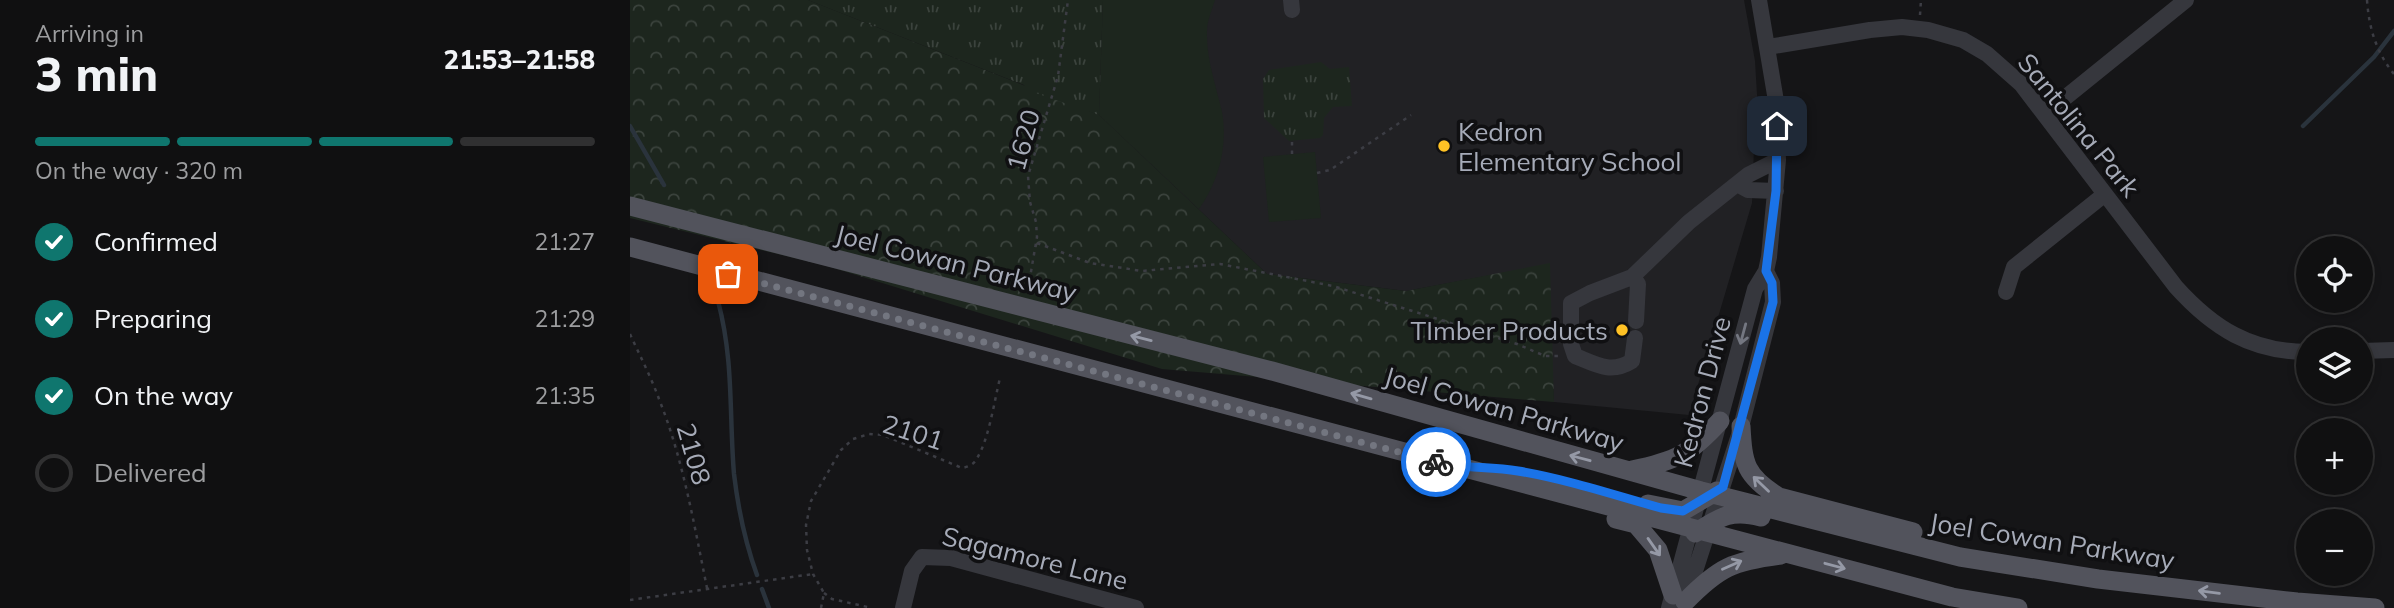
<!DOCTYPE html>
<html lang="en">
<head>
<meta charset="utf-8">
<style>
	:root { --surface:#101011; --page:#19191a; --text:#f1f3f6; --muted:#9c9d9f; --line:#303031; --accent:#0f766e }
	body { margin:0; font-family:Mulish,sans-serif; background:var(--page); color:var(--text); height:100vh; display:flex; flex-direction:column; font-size:26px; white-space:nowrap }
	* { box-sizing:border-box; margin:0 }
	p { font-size:23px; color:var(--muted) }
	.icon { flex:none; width:38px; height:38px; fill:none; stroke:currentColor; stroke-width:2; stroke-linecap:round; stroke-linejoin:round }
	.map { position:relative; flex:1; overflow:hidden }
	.details { display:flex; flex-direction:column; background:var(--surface); width:630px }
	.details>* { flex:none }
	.buttons { position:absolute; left:1666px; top:236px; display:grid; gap:14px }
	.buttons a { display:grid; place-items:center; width:77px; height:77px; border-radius:50%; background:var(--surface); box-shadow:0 4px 10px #0003,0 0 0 2px var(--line); font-size:35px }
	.pin { position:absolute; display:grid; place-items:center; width:60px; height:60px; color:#fff; margin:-30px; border-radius:14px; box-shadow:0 4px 10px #0006 }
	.courier { position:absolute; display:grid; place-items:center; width:70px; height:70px; margin:-35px; border:5px solid #1a73e8; border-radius:50%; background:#fff; color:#222; box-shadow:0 2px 9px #0007 }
	.headline em { font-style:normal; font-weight:800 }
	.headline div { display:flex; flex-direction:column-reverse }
	.headline { display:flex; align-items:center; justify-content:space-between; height:119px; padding:0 35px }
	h1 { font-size:46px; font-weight:800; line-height:52px }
	.bar { display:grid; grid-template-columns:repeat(4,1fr); gap:10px 7px; align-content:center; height:84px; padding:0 35px }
	.bar i { height:9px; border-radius:5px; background:var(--line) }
	.bar .active { background:var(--accent) }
	.bar p { grid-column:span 4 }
	ol { padding:0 35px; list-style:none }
	li { display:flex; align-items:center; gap:21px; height:77px }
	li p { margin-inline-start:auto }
	li .icon { padding:7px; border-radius:50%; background:var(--accent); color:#fff; stroke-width:4 }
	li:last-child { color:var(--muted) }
	li i { width:38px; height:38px; border:4px solid var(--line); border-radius:50% }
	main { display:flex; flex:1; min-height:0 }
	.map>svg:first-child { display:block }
	.built { fill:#212124 }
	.grass { fill:#1d261e }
	.forest { fill:url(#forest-crowns) }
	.park { fill:url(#park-tufts) }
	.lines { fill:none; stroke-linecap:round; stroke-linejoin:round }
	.stream { stroke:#2a333c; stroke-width:4.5 }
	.path { stroke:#3c3d44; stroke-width:2.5; stroke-dasharray:3.5 5; stroke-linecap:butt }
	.minor { stroke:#36373d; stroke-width:16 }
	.major { stroke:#52535c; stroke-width:19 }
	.oneway { stroke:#747781 }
	.oneway2 { stroke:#9599a6 }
	.done { stroke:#737680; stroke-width:7; stroke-dasharray:0 12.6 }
	.route { stroke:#1a73e8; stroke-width:9 }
	.poi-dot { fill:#ffc225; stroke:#101012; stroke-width:2.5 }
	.labels { text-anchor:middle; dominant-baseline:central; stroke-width:7; stroke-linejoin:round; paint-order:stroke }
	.street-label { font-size:26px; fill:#a6abb8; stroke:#101012 }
	.poi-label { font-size:26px; fill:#a6abb8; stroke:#101012; text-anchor:start }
</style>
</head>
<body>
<main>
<section class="details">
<div class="headline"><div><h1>3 min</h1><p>Arriving in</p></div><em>21:53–21:58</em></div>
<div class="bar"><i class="active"></i><i class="active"></i><i class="active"></i><i></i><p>On the way · 320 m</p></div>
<ol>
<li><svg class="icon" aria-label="check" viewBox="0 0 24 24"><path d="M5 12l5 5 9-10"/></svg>Confirmed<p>21:27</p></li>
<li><svg class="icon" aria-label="check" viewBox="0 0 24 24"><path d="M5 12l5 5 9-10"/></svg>Preparing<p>21:29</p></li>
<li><svg class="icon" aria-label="check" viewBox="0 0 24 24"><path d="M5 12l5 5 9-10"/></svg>On the way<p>21:35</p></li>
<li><i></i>Delivered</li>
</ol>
</section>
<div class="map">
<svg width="1764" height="608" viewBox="0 0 1764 608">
	<defs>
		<pattern id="forest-crowns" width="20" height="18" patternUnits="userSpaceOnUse" patternTransform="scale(1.75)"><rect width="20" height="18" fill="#1d261e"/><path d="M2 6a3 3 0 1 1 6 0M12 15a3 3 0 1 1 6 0" fill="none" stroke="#3b433d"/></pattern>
		<pattern id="park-tufts" width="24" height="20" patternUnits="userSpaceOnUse" patternTransform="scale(1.75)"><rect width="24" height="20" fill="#1d261e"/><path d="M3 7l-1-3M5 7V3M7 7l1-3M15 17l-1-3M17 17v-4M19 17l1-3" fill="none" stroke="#3b433d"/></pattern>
	</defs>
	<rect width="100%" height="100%" fill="#151517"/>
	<!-- built -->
	<path class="built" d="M473,0h641l11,61 5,83 -6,4 -2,55 -63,212 -135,-13 -7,-118 3,-20 -144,27 -139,-17 -168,-159z"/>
	<!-- grass -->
	<path class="grass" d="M473,0h112c-3,10 -8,21 -8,31 -1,28 9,54 15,81 6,34 -3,69 -23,97l-100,-94z
		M685,152l6,66 -52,4 -6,-65z"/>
	<!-- forest -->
	<path class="forest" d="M0,0h178l291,115 168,159 139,17 144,-28 4,139 -392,-33 -335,-103 -197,-48z"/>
	<!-- park -->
	<path class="park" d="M178,0h295l-4,115 -72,-25 -3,-5z
		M691,62l9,7 19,-2 3,39 -19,1 -9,11 -1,17 -3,3 -31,3 -25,-23 -1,-39 6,-9z"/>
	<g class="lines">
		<!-- stream -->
		<path class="stream" d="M0,126l34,59
			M1673,126l71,-69 20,-26
			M88,301c16,60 11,113 16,173 4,34 11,68 23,101
			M132,589l7,19"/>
		<!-- path -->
		<path class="path" d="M1737,0c2,28 9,52 27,74
			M1290,15l1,-15
			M662,154v-13
			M687,173l13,-3 81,-55
			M407,243l53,20 52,8 78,-7 113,22 184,58 28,12h13
			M398,289l9,-52 -1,-15 -6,-20 -2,-26 30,-100 10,-76
			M0,334c10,22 21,43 29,65 24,60 35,125 48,189
			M194,593l8,6 40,9
			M0,600l183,-26
			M191,608l3,-15 -11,-19 -6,-24 -1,-25 5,-24 30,-51 12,-11 16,-5 14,1 79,33c5,-1 11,-3 14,-8 13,-20 18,-58 24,-82"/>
		<!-- minor -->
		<path class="minor" d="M661,0l1,10
			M1138,47l102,-17 32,-3 26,3 35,10 24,14 34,30 155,203c37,41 75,65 132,65
			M1415,114l141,-114
			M1107,184l11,6 28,1
			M1002,277l6,7 -2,37
			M1376,292l8,-25 91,-73
			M1005,338l-3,23c-21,13 -35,4 -57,-5l-4,-12v-41l19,-10 42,-16 57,-55 59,-47 30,-15
			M1731,351l33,-1
			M1055,602l54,-167 34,-133 -1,-19 -6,-12
			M273,608l9,-37 10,-14 29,1 185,50
			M1039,608l86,-319 11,-18 3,-14 9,-97 -2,-59 -17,-101"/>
		<!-- major -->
		<path class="major" d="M0,206l642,165 429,120 259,66 138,22 199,23 78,6
			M0,247l1322,350 66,11
			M1111,426c2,38 4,50 38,71l134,35
			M1002,470c44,-9 58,-16 88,-49
			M1018,504l35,7 34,-20
			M986,519l20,5 22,26 15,45
			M1065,533c25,-16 36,-24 66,-16
			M1055,602c34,-35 48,-41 96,-47"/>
	</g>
	<!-- one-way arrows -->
	<defs><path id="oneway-shaft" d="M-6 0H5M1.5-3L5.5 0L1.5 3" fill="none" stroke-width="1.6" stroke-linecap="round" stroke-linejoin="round" transform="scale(1.75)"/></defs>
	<use class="oneway" href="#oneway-shaft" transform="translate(1113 334) rotate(105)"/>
	<g class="oneway2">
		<use href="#oneway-shaft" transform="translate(511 338) rotate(-166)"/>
		<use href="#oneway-shaft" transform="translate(731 396) rotate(-164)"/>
		<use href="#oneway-shaft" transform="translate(950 458) rotate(-165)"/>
		<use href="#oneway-shaft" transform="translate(1131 484) rotate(-136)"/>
		<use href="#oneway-shaft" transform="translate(1024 547) rotate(55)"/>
		<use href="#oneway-shaft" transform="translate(1102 565) rotate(-24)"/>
		<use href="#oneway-shaft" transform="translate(1205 566) rotate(15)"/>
		<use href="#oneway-shaft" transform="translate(1579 592) rotate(-173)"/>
	</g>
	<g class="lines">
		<!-- done -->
		<path class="done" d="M98,274l708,188"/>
		<!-- route -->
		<path class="route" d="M806,462c27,7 54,4 82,9 48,8 96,24 143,37l22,3 40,-24 50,-185 -1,-19 -6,-12 10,-80 1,-65"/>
	</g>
	<!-- markers -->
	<g class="poi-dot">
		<circle cx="814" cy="146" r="7"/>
		<circle cx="992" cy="330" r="7"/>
	</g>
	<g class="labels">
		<!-- street labels -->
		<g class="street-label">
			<text transform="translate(1449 125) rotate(51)">Santolina Park</text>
			<text transform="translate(393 140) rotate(-75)">1620</text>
			<text transform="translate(326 263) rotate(14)">Joel Cowan Parkway</text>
			<text transform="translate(1072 392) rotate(-75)">Kedron Drive</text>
			<text transform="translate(874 409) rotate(16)">Joel Cowan Parkway</text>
			<text transform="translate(283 432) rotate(18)">2101</text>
			<text transform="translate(64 454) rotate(74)">2108</text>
			<text transform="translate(1422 541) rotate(9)">Joel Cowan Parkway</text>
			<text transform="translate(405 558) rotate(14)">Sagamore Lane</text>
		</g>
		<!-- poi labels -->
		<g class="poi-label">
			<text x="828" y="131">Kedron<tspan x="828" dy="30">Elementary School</tspan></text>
			<text x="978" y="330" text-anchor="end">TImber Products</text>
		</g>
	</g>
</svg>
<div class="buttons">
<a><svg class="icon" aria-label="locate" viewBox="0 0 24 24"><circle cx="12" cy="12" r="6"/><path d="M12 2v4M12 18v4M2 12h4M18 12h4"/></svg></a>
<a><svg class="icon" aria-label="layers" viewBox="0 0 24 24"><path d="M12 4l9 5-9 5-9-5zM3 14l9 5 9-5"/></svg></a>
<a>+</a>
<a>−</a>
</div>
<div class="pin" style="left:98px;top:274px;background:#ea580c"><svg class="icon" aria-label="bag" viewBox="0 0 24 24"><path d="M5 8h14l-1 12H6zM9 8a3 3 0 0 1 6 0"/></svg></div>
<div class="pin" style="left:1147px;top:126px;background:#1f2937"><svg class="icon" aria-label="home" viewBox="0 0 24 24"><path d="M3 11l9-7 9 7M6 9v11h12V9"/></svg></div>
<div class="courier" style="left:806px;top:462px"><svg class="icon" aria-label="bike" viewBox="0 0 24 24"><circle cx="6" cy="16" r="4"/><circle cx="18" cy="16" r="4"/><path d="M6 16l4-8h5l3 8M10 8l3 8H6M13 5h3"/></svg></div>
</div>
</main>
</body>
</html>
